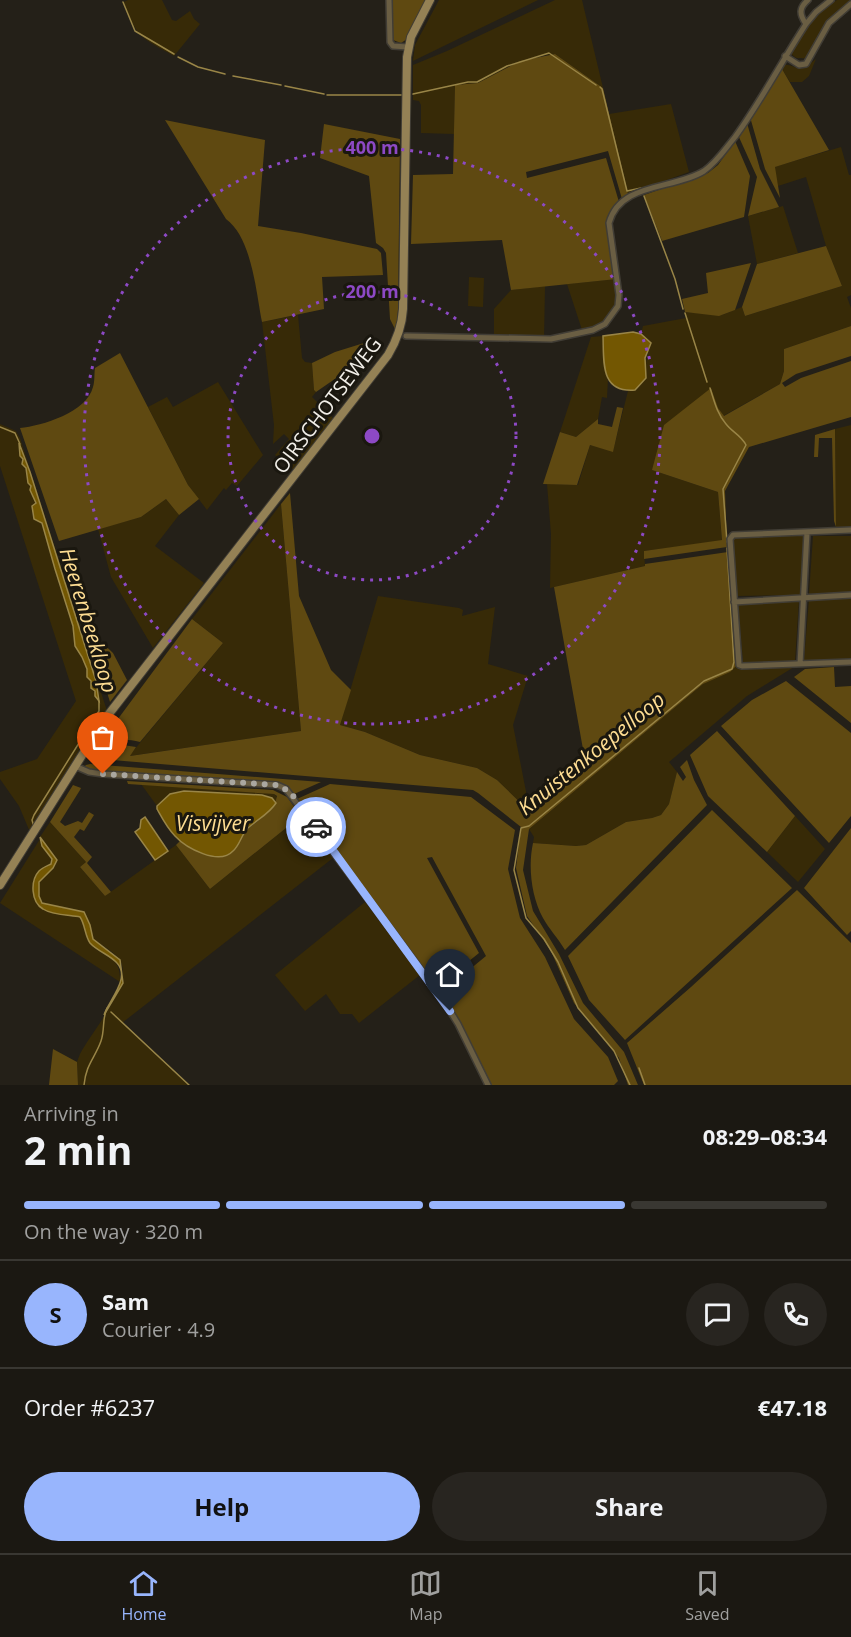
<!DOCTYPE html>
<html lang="en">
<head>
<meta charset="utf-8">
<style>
	:root { --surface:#1b1812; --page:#282520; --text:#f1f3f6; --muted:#a0a09f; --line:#393732; --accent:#98b5fd }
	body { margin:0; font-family:"Open Sans",sans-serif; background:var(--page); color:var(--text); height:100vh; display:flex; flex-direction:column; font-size:22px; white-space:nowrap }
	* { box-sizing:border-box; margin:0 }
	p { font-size:20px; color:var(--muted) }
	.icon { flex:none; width:33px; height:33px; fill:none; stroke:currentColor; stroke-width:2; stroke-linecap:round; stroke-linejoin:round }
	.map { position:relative; height:1085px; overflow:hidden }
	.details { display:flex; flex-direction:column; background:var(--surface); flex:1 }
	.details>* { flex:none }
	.pin { position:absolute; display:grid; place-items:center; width:51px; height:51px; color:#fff; margin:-62px -26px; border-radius:50% 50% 50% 0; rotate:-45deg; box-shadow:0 0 6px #0007 }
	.pin .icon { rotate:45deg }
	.courier { position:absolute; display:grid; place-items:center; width:60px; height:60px; margin:-30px; border:4px solid #98b5fd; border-radius:50%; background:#fff; color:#222; box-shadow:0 2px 8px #0007 }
	.overview em { font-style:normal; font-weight:700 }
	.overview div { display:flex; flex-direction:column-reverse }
	.overview { display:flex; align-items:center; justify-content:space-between; height:102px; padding:0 24px }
	h1 { font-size:39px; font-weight:700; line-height:45px }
	.bar { display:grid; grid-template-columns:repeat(4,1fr); gap:9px 6px; align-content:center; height:72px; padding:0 24px }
	.bar i { height:8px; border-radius:4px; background:var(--line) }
	.bar .current { background:var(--accent) }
	.bar p { grid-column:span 4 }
	.line { display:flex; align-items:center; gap:15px; padding:0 24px; border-top:2px solid var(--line) }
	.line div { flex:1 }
	.round { display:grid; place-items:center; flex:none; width:63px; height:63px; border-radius:32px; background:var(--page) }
	.action { display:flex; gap:12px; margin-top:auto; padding:12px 24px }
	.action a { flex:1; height:69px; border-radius:36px; background:var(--accent); color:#111; font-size:24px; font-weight:700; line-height:69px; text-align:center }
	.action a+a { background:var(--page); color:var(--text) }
	.menu { display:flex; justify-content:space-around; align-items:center; height:84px; border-top:2px solid var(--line); background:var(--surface); font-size:16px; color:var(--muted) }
	.menu a { display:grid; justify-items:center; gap:3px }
	.menu .current { color:var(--accent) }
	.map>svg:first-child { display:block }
	.green { fill:#372a07; fill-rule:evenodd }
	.forest { fill:#5f4911 }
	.water { fill:#735702; stroke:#998547; stroke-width:1.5 }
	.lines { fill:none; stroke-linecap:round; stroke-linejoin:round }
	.stream { stroke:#998547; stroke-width:1.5 }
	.street-casing { stroke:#413d35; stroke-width:8 }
	.secondary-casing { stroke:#413d35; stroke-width:10 }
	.street { stroke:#6a5e43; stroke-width:5 }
	.secondary { stroke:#948155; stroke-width:8 }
	.done { stroke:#aaa7a0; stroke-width:6; stroke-dasharray:0 10.8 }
	.route { stroke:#98b5fd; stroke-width:8 }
	.ring { fill:none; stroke:#8d49c5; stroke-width:3; stroke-dasharray:3 6 }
	.labels { text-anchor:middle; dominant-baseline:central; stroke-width:6; stroke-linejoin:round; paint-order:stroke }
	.street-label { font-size:20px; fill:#f2efe9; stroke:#1a170f }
	.water-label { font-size:21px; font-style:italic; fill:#fddc91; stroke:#1a170f }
	.centre { fill:#8d49c5; stroke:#1a170f; stroke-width:3 }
	.ring-label { font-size:18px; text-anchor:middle; font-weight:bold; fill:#8d49c5; stroke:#1a170f; stroke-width:6; stroke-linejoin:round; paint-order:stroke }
</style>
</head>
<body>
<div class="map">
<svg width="851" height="1085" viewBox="0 0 851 1085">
	<rect width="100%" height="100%" fill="#242018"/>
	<!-- green -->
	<path class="green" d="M128,0h34l10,20 4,1 14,-10 4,8 6,5 -26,32c-32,-18 -38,-18 -50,-54z
		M439,0h99l-125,61 2,-16z
		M555,0h27l21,88 -48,-34 -17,2 -25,8 -35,19 -23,2 -1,49 -33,-1v-28l-2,-4 -6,-1v-35l34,-14z
		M837,0h14v2l-23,19 -20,38c-8,-2 -12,2 -18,-7l15,-25 12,-13z
		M816,59l-7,17 -7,6h-12l-8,-13 1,-4c8,-2 13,5 20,3 4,-2 9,-6 13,-9z
		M671,104l18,68 -61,22 -19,-80z
		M841,147l8,28h2v120l-4,2 4,11v18l-67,23v22l-4,13 -57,32 -5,-8 -66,62 66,22 4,49 -78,10 1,15 -95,22 1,-54 -4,-50 31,1 12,-40 23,6 15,-60 7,-1c8,-17 15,-32 13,-51l-7,-5 2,-8 43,-8 -1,-6 37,3 20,-8 3,9 97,-30 -16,-40 -20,-69 -28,9 -4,-19z
		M783,206l15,47 -41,11 -9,-48z
		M469,277l15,1 -1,29 -15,-1z
		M617,279v25l-13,18 -21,11 -16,-49z
		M545,286l-1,53 -50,-2v-28l17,-19z
		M298,315l4,43 3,4 7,1 2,27 2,2 -4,5 22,22 -40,51 -19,-15 14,-16 -5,-5 -11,10 1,-19 -12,-103z
		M603,336l5,42 -1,20 -5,-1 -4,22 -22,18 -16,-5 31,-95z
		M218,382l45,73 -26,31 -5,-3 -6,7 -2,-2 -17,22 -19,-25 -40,-78 19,-10 6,10z
		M0,424l16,7 4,7 87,273 -77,121 -11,-26 -19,-27v-7l37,-13 39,-58 -76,-235zM21,451l9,21 66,209h-5l-4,-4v-8l-5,-12 -7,-11 -2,-20 -7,-19 -1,-10 -6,-12 -1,-10 -3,-6 -13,-46 -8,-4 -2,-6 4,-10 -6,-13 1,-4 -8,-27 -3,-3z
		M851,425v102h-15l-1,-98z
		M166,499l13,16 -24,31 49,37 -51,65 -42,-71 -13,-48 43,-12z
		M281,504l20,227 -172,25 94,-113 -31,-24z
		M801,533l3,4 -4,58 -63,1 -5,-55 1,-4z
		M813,536h38v57l-42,1z
		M378,596l81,12 4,2 -1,6 33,-9 -7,57 40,12 -15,49 17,87 -33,-32 -20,-12 -57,-13 -55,-23 -25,-7z
		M851,598v61l-47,2 5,-62z
		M799,600l-4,62 -50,2 -2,-2 -5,-59z
		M736,663l6,6 52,-2 -47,29 -78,66 8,10 -8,32 -8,11 -9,3 -26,4 -40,23 -10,1 -43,-3 1,-6 -5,-8 174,-145c11,-8 27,-8 33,-21z
		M141,784l116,8 17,2 3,3 -1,6 -4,-5 -10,-3 -78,-4 -13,3 -14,12z
		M301,816l32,42 -211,165 66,62h-110l-1,-23 3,-8c10,-20 56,-73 39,-95 -6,-8 -18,-14 -26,-20l-3,-14 -6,-13 -42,-9 -3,-7v-14l14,-14 3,-8 -16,-23 10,-15 36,40 -6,5 25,29 71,-51 34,44z
		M795,816l30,33 -27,33 -31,-30z
		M40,839l12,20 -1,5 -11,6 -6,28 12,12 34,7c5,7 5,19 10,26 15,18 31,11 30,39l-120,-79z
		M365,902l55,73 -61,48 -7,-9h-12l-14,-20 -21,17 -30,-36z"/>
	<!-- forest -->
	<path class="forest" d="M392,0h34l-19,39 -6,4 -8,-3z
		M555,54l48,34 25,106 -6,5 -14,-48 -82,21 1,6 79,-20 13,44 -10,15 8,62 -106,11 -9,-50 -91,4 2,-69 40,-1 2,-89 23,-2 42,-22z
		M782,69l47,81 -54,17 5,31 -15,-29 -15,-52z
		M165,120l100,20 -7,86 43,7 76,16 4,4 2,22 -61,2 2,32 -62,13c-6,-30 -10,-84 -36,-103z
		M747,123l13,46 19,38 -31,9 9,-39 -19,-42z
		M324,124l76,15 -2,171 -2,21 -6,-12 -4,-66 -3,-5 -7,-5 -7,-67 -49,-18z
		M735,141l15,35 -6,41 -82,24 -18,-46 64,-22 10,-8z
		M826,246l16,40 -97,30 -3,-9 15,-43z
		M751,263l-16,47 -16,6 -34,-4 -3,-13 26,-6 -2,-20z
		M851,326v30l-55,18 -14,9 3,4 16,-9 50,-17v56l-102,30 -24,44 2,56 -83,12v-8l78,-11 -4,-48 -66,-22 12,-45 47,-37 7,20 6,8 56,-32 4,-13v-22z
		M364,343h16l-9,11 -55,38 -2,-2 -2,-27 23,-11z
		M120,353l68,132 11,14 -20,16 -13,-16 -25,18 -82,24 -39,-113c22,-2 67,-16 73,-41 2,-6 1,-13 2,-19z
		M617,407l6,1 -10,44 -23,-7 -13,40 -34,-1 17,-52 16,5 22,-18v5l14,3z
		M835,429l1,98 -2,-6 -2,-83h-13l-1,19h-4l1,-22z
		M290,493l9,103 32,74 20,20 -11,35 25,7 55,23 57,13 20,12 33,32 56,-46 -32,-179 91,-21v-2l83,-12 8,114 -6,6 -27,12 -174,145 -6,41 10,41 26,43 24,49 41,49 14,33h-10l-9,-27 -45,-55 -23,-52 -24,-35 -11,-48 5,-41 -43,-34 -5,-3 -373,-31c6,-15 22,-15 36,-12l-6,9 171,-25 -20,-227z
		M192,619l31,24 -83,99c-19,-5 -38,-3 -46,16h-5z
		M87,628l26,25 14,27 -17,22z
		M834,667l1,20 16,-1v37l-57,-46 11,-8z
		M786,681l65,52v83l-22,27 -108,-117 31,-26z
		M717,731l78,85 -28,36 -59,-56 -18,-41z
		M687,760l7,20 13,25 -142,145c-7,-12 -16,-21 -22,-32 -12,-22 -15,-52 -10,-75l43,3 10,-1 40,-23 26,-4 9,-3 8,-11 8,-32 6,9 3,-4 -6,-10z
		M90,764l231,18 -27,12 -9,-7 -191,-15 -11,-4 3,-3z
		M127,781l146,9 14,7 14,19 -91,73 -34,-44 4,-4c9,6 35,18 45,15 8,-2 11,-11 15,-18 10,-15 34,-23 37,-42l-3,-2 -146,-10z
		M330,784l141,13 44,33 -7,39 12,49 25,39 29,62 34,38 10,24 -4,4h-124l-41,-81 -8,-11 45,-37 -54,-99 -5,1 52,95 -42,34 -140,-188z
		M73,785l8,3 -1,2 -20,32 5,4 13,-5 4,2 7,-11 5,3 -10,16 -4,-2 -6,8 18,20 -5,6 24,29 -6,4 -25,-29 6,-5 -36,-40z
		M712,810l80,78 -167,152 -36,-40 -21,-44z
		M851,828v103l-4,4 -43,-47z
		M797,890l54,53v142h-207l-17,-42 64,-56z
		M53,1049l24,13 1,23h-29z"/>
	<!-- water -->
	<path class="water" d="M633,332l8,2 10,9 -6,15 1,20 -11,12c-35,3 -31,-28 -32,-54z
		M19,443l11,29 66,209 3,20 -4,-5v-5l-4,-3v-7l-4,-4v-8l-5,-12 -7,-11 -2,-20 -18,-57 -13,-46 -8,-4 -2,-13 4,-3 -6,-13 1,-4 -3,-3 -2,-15 -4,-4 1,-5 -3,-3z
		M184,791l78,4 10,3 4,5c-7,11 -18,16 -28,25 -7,7 -8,17 -15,23 -14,15 -47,-3 -58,-15 -8,-8 -13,-18 -18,-27v-3l13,-12z
		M145,817l23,34 -13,9 -20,-28 5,-4 1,-8z
		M40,837l17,23 -4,8 -14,14v14l3,7 42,9 6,13 3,14 27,21 3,23 -19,32c5,-15 27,-37 13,-52 -7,-8 -20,-12 -27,-20 -5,-7 -5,-19 -10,-26 -11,-2 -28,-2 -37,-8 -12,-7 -13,-28 -4,-38 3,-3 8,-5 12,-7l1,-5 -10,-13z"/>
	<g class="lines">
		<!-- stream -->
		<path class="stream" d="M123,2l12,29 39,23
			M178,57l20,10 27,7
			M233,76l48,9
			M285,86l39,8
			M600,87l2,2 25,102 14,-3
			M413,94l55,-12h9l30,-16 42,-13 47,32
			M327,95h75
			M644,196l31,83 8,30
			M685,313l22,69
			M710,388c4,12 7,26 16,36 6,8 15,11 20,21l-23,44 4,53
			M0,427l15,6 5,11
			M34,827l-2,-7 2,-5 65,-104v-10
			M111,1012l78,73
			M639,1068l6,17
			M84,1085c2,-21 11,-27 17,-44 4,-11 1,-23 6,-33
			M630,1085l-16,-34 -36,-43 -20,-46 -14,-23 -18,-21 -12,-48 7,-42 8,-2 175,-145 28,-12 2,-7 -7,-114"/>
		<defs>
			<path id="street" d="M389,0l1,42 3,4 15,1
				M806,24c-7,-10 -7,-16 2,-24
				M785,56l14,9 7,-1 23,-41 22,-19
				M406,336l145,3 42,-9 12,-6 13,-18 1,-11 -10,-72c11,-41 64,-33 95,-52 13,-9 21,-22 31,-34 26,-36 47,-76 71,-113l10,-12 15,-12
				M851,530l-118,5 -3,4 9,126 3,1 109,-4
				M734,602l117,-7
				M800,664l7,-132
				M75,766l14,6 14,2 174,11 9,4 156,209 16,26 30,61"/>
			<path id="secondary" d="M0,885l105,-166 283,-364c9,-15 14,-28 15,-46l4,-252 4,-20 19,-37"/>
		</defs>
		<!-- street casing -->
		<use href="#street" class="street-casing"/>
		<!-- secondary casing -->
		<use href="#secondary" class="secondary-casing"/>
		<!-- street -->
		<use href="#street" class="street"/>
		<!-- secondary -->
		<use href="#secondary" class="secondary"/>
	</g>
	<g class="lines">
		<!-- done -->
		<path class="done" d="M103,774l174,11c18,7 28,27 39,42"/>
		<!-- route -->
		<path class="route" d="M316,827l134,184"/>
	</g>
	<!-- distance rings -->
	<g class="ring">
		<circle cx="372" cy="436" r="144"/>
		<circle cx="372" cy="436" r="288"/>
	</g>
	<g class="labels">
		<!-- street labels -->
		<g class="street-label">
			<text transform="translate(327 405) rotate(-53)">OIRSCHOTSEWEG</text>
		</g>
		<!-- water labels -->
		<g class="water-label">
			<text transform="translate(89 620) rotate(73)">Heerenbeekloop</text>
			<text transform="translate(591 753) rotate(-39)">Knuistenkoepelloop</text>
			<text x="213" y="823">Visvijver</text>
		</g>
	</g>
	<circle cx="372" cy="436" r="9" class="centre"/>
	<g class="ring-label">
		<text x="372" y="154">400 m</text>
		<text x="372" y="298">200 m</text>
	</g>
</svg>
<div class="pin" style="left:103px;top:774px;background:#ea580c"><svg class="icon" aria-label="bag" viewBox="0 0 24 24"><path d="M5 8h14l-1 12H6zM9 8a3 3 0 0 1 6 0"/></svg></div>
<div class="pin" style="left:450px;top:1011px;background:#1f2937"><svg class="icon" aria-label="home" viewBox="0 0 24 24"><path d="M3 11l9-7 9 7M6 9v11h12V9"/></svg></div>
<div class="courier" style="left:316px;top:827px"><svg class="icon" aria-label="car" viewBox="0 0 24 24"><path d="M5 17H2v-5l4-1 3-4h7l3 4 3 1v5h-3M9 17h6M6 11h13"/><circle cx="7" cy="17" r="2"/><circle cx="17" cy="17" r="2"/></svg></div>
</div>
<section class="details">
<div class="overview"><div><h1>2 min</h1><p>Arriving in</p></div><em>08:29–08:34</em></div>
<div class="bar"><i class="current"></i><i class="current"></i><i class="current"></i><i></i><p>On the way · 320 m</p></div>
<div class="line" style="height:108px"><b class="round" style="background:var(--accent);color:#111">S</b><div><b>Sam</b><p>Courier · 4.9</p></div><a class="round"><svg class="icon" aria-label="chat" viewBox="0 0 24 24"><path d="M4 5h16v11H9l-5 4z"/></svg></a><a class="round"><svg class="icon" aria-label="phone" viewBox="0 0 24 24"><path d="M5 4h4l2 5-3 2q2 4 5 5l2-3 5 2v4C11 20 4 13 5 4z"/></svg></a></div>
<div class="line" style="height:78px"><div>Order #6237</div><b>€47.18</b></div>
<div class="action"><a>Help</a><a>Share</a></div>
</section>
<nav class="menu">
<a class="current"><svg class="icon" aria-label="home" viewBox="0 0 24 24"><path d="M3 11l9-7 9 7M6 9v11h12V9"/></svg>Home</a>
<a><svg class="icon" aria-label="map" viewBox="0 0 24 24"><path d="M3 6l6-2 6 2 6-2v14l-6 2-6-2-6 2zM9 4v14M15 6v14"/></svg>Map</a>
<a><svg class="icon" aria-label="saved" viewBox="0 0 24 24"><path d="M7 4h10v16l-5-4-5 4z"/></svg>Saved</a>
</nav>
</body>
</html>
